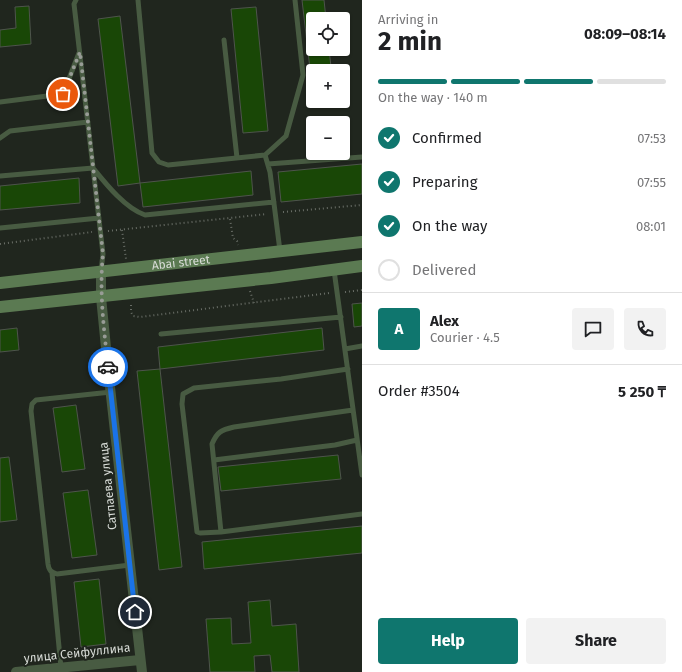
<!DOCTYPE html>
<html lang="en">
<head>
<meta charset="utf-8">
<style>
	:root { --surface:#fff; --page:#f2f2f2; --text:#202124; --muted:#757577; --line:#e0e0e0; --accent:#0f766e }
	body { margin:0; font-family:"Fira Sans",sans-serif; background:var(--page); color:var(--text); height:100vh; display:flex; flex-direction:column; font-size:15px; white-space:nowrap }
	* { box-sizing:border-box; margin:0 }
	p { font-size:13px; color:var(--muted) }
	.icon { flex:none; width:22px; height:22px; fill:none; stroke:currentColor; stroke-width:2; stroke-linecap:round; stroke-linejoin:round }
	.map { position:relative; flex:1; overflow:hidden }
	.details { display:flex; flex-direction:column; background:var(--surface); width:320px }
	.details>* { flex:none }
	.fabs { position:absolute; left:306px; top:12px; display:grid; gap:8px }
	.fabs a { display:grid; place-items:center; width:44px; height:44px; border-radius:4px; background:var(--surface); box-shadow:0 1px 3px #0004; font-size:20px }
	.pin { position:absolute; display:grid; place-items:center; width:34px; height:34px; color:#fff; margin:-17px; border:2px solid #fff; border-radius:50%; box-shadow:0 1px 4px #0007 }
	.courier { position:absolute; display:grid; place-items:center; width:40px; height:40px; margin:-20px; border:3px solid #1a73e8; border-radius:50%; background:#fff; color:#222; box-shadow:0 1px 5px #0007 }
	.headline em { font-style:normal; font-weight:700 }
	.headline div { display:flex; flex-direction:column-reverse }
	.headline { display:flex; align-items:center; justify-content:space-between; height:68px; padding:0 16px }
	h1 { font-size:26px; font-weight:700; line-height:30px }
	.bar { display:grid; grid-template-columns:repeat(4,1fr); gap:6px 4px; align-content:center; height:48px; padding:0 16px }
	.bar i { height:5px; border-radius:3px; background:var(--line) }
	.bar .current { background:var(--accent) }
	.bar p { grid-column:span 4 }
	.line { display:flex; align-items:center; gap:10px; padding:0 16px; border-top:1px solid var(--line) }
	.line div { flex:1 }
	.round { display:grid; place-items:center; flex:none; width:42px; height:42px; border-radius:4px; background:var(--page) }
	ol { padding:0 16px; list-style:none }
	li { display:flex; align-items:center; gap:12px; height:44px }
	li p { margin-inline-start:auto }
	li .icon { padding:4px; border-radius:50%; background:var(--accent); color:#fff; stroke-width:4 }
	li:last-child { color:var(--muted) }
	li i { width:22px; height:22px; border:2px solid var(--line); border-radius:50% }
	.action { display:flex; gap:8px; margin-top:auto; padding:8px 16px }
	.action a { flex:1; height:46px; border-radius:4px; background:var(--accent); color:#fff; font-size:16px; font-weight:700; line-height:46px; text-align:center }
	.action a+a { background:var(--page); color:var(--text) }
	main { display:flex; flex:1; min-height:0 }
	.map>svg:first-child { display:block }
	.building { fill:#194706; stroke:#4e544c }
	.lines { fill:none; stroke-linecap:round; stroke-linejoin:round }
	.path { stroke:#686d66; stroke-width:2; stroke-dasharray:1 3; stroke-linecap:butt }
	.lane { stroke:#485b42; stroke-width:5 }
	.street { stroke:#485b42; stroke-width:10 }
	.secondary { stroke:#5b7a52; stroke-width:12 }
	.done { stroke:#989c96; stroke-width:4; stroke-dasharray:0 7.2 }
	.route { stroke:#1a73e8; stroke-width:5 }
	.labels { text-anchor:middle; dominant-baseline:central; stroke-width:4; stroke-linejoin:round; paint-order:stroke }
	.street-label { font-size:12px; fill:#d8dcd7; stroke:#20261e }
</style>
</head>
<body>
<main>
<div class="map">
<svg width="362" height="672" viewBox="0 0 362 672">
	<rect width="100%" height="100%" fill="#20261e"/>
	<!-- building -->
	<path class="building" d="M302,0h22l2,19h-13v30h16l2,18 -21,2z
		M29,6l2,38 -31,3v-17l16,-2 -1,-21z
		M256,7l12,124 -25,2 -12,-124z
		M120,16l20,167 -22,3 -20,-167z
		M362,164v30l-81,8 -3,-30z
		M251,171l2,24 -110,12 -3,-24z
		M79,178l1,25 -80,7v-24z
		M362,303v23l-8,1 -2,-23z
		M17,328l2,22 -19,2v-22z
		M322,328l2,22 -164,19 -2,-22z
		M160,369l22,198 -23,3 -22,-199z
		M76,405l9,64 -23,3 -9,-64z
		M338,455l3,24 -120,12 -3,-24z
		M9,457l8,63 -17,2v-64z
		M88,490l9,65 -25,3 -9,-65z
		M362,526v27l-158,16 -2,-27z
		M99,579l7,65 -25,3 -7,-65z
		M270,600l2,26 24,-2 3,48h-27l-2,-17 -16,1 1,16h-45l-4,-53 25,-1 1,26 19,-1 -3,-41z"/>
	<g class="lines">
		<!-- path -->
		<path class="path" d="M283,212l79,-7
			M230,219l3,19 4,3 1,4
			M122,230l4,29
			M108,231l159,-17
			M0,244l92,-12
			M250,291l4,12
			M345,292l17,-2
			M131,305v7l2,4 7,1 189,-24"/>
		<!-- lane -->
		<path class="lane" d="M76,0l-2,4 29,250 -2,17
			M138,0l14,153 7,9 9,3 97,-10 21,-19 17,-61 -8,-75
			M224,40l13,118
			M0,102l63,-8 16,-41
			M0,138l10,-7 78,-9
			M265,155l5,17 10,79
			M268,164l94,-7
			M0,176l93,-8c13,16 32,40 52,47l129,-13
			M0,228l99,-10
			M334,270l28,205
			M161,334l180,-17
			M345,349l17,-3
			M348,369l-67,10 -87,9 -11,6 -1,10 15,128 3,1 21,-1 141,-18
			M111,392l-75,8 -4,4 -1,7 17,153c1,7 3,8 9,10l73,-9
			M214,460l121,-15 22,-5
			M221,532l-9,-88c5,-12 9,-14 22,-17l119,-17
			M52,573l9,95"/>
		<!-- street -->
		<path class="street" d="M101,272v25l8,81 33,294
			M16,672l124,-12"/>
		<!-- secondary -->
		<g class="secondary">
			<path id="s1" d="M0,283l362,-41"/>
			<path d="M0,307l271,-29 91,-12"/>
		</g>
	</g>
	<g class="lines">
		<!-- done -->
		<path class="done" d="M63,94l17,-42 23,202c-4,38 1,75 5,113"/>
		<!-- route -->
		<path class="route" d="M108,367l27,245"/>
	</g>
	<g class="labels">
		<!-- street labels -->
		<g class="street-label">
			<text stroke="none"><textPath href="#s1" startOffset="182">Abai street</textPath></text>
			<text transform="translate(108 486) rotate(-96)">Сатпаева улица</text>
			<text transform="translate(77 653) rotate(-6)">улица Сейфуллина</text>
		</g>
	</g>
</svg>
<div class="fabs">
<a><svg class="icon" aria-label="locate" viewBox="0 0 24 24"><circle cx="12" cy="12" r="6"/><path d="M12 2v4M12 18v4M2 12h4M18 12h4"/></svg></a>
<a>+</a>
<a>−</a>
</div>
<div class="pin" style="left:63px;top:94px;background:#ea580c"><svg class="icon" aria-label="bag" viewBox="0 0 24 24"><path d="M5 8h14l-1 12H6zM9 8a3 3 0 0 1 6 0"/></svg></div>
<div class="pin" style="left:135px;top:612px;background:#1f2937"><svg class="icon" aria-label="home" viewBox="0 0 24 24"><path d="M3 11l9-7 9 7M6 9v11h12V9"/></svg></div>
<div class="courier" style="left:108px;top:367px"><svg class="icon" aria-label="car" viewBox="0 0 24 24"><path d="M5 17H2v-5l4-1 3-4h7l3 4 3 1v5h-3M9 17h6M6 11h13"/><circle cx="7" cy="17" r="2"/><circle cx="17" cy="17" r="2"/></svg></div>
</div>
<section class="details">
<div class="headline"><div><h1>2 min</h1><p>Arriving in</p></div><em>08:09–08:14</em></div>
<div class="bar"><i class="current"></i><i class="current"></i><i class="current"></i><i></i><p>On the way · 140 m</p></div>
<ol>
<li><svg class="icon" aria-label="check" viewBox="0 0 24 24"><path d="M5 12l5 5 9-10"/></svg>Confirmed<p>07:53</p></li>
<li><svg class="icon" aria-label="check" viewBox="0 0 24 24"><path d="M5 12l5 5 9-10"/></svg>Preparing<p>07:55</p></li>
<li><svg class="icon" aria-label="check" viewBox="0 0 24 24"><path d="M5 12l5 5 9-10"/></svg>On the way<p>08:01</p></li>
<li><i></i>Delivered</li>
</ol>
<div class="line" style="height:72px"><b class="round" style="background:var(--accent);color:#fff">A</b><div><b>Alex</b><p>Courier · 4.5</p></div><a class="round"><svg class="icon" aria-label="chat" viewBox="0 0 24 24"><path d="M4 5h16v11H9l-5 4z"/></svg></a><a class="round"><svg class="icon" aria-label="phone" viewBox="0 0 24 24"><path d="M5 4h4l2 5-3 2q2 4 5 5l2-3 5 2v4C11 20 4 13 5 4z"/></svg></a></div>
<div class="line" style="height:52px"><div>Order #3504</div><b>5 250 ₸</b></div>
<div class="action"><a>Help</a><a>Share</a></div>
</section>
</main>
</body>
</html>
